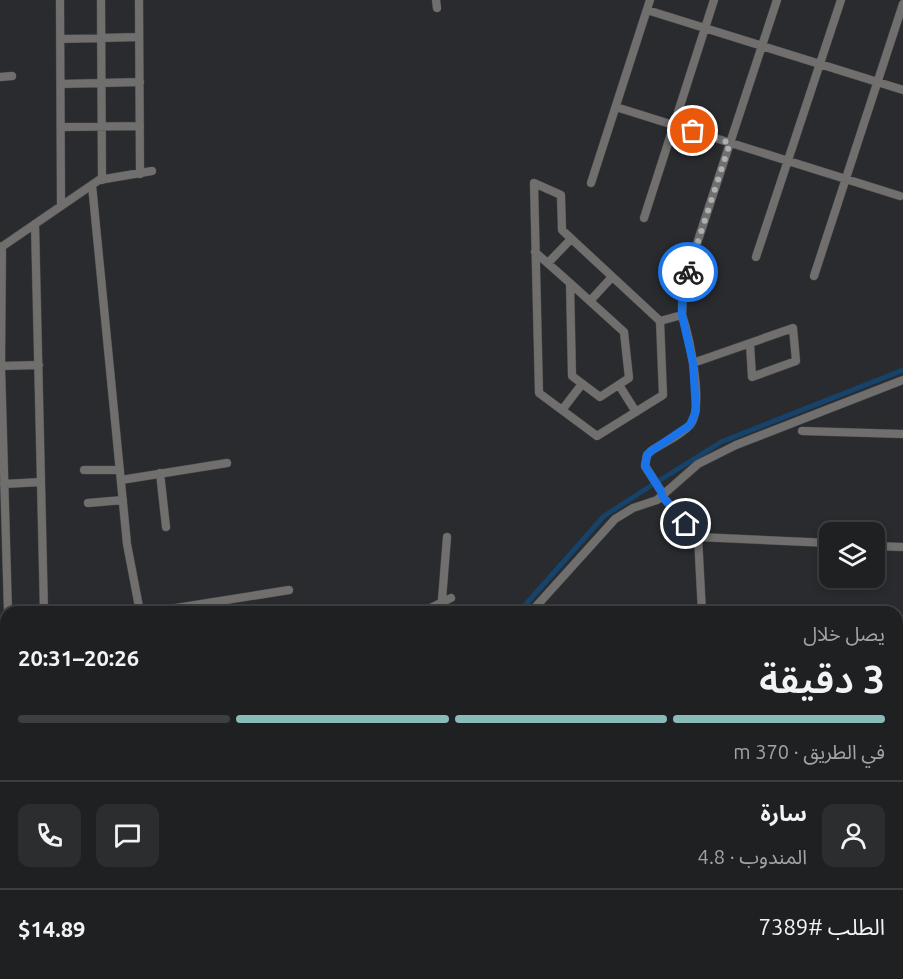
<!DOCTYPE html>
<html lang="ar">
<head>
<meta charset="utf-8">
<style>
	:root { --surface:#1f2022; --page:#2c2d2f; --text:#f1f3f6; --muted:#a1a3a5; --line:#3c3e40; --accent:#8bbbb9 }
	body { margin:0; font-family:Ubuntu,"Noto Sans Arabic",sans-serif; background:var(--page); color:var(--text); direction:rtl; height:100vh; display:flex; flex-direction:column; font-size:22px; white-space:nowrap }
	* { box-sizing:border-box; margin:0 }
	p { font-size:20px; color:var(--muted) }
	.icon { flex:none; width:33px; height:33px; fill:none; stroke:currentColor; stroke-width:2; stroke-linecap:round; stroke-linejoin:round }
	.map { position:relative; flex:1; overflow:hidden; direction:ltr }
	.details { position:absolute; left:0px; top:606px; width:903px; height:374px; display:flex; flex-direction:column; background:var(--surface); border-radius:18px 18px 0 0; box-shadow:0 3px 9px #0003,0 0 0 2px var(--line); direction:rtl }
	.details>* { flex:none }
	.tools { position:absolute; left:819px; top:522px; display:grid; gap:12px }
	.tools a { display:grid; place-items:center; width:66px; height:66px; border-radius:12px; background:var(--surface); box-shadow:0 3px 9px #0003,0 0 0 2px var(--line); font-size:30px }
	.pin { position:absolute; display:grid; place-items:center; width:51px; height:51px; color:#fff; margin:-26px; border:3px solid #fff; border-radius:50%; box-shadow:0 2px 6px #0007 }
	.courier { position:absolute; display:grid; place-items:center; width:60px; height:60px; margin:-30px; border:4px solid #1a73e8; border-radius:50%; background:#fff; color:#222; box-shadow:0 2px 8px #0007 }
	.overview em { font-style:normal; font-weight:600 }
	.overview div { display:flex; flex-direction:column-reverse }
	.overview { display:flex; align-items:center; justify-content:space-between; height:102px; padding:0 18px }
	h1 { font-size:39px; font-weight:600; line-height:45px }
	.bar { display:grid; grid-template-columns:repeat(4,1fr); gap:9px 6px; align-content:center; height:72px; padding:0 18px }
	.bar i { height:8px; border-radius:4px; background:var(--line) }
	.bar .current { background:var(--accent) }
	.bar p { grid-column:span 4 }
	.line { display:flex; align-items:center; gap:15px; padding:0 18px; border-top:2px solid var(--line) }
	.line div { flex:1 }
	.round { display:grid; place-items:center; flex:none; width:63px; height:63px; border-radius:12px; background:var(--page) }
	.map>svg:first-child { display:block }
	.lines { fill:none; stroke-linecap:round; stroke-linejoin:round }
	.canal { stroke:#15436b; stroke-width:5 }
	.minor-casing { stroke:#45474a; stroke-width:9 }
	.minor { stroke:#706f6e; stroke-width:8 }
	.done { stroke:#acaeb0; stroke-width:6; stroke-dasharray:0 10.8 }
	.route { stroke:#1a73e8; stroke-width:8 }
</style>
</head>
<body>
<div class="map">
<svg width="903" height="979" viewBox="0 0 903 979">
	<rect width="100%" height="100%" fill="#292b2e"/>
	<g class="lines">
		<!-- canal -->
		<path class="canal" d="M519,612l85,-96 45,-29 72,-45 182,-72
			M0,772l6,-1"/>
		<defs>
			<path id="minor" d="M60,0l1,206
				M101,0l1,180
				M139,0l1,174
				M436,0l1,8
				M647,10l256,80
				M60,39l79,-2
				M0,77l12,-1
				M61,84l79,-2
				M616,107l284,89
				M61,127l79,-1
				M534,183l27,12 1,35 98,91 3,74 -66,41 -58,-43z
				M591,183l59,-183
				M92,185l35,359 13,68
				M644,218l70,-218
				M35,224l9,388
				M2,246l-1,120 7,246
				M0,248l99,-68 53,-9
				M535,252l35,31 2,93 28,21 29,-19 -5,-46 -54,-49
				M756,257l85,-257
				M548,263l23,-24
				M814,276l89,-272
				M590,301l22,-24
				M682,315c7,21 23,92 8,110 -10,11 -27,18 -39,26l-4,4 -2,11 16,25 1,5 36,41 4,75
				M660,321l22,-6 1,-29 94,-286
				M693,363l100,-35 3,33 -44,16 -2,-33
				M1,366l38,-1
				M619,385l17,27
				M562,410l20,-26
				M802,431l101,3
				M84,470h36
				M160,473l6,54
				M121,480l106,-17
				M4,484l37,-2
				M88,503l35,-3
				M698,537l132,6
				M874,546l29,1
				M151,612l138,-22
				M422,612l29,-14
				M441,612l6,-75
				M531,612l84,-93 18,-11 24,-8 41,-36 38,-19 167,-65
				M0,630l6,-1
				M897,657l6,1
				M0,776l6,-1
				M897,893h6
				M424,974l28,3
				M613,979l2,-5
				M769,979l1,-5
				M859,979l1,-5"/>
		</defs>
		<!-- minor casing -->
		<use href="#minor" class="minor-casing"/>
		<!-- minor -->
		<use href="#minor" class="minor"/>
	</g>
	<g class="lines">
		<!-- done -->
		<path class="done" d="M688,272l42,-129 -37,-12"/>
		<!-- route -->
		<path class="route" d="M686,524l-24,-28 -1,-5 -16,-25 2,-11 4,-4 39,-26 6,-14 -3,-48 -11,-48 1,-29 5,-14"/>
	</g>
</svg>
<div class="tools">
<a><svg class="icon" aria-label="layers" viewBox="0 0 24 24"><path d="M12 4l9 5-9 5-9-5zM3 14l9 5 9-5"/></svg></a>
</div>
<div class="pin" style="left:693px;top:131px;background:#ea580c"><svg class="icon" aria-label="bag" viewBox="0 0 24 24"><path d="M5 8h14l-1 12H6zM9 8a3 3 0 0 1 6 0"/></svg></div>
<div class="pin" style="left:686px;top:524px;background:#1f2937"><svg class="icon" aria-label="home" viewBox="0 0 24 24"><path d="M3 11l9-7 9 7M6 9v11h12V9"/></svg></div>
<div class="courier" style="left:688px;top:272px"><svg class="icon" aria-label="bike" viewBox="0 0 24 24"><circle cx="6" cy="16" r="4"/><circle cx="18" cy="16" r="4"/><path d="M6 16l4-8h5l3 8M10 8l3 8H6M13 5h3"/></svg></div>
<section class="details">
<div class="overview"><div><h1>3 دقيقة</h1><p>يصل خلال</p></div><em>20:26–20:31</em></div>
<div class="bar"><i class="current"></i><i class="current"></i><i class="current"></i><i></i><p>في الطريق · 370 m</p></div>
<div class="line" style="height:108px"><a class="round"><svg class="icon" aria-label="person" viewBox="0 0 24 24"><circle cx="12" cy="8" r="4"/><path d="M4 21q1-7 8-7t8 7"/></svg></a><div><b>سارة</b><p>المندوب · 4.8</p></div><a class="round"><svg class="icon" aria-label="chat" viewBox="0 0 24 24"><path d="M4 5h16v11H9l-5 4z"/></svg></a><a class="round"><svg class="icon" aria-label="phone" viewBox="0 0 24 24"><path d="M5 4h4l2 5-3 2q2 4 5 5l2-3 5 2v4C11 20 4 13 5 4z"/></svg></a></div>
<div class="line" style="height:78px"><div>الطلب #7389</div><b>$14.89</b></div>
</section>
</div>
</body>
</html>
